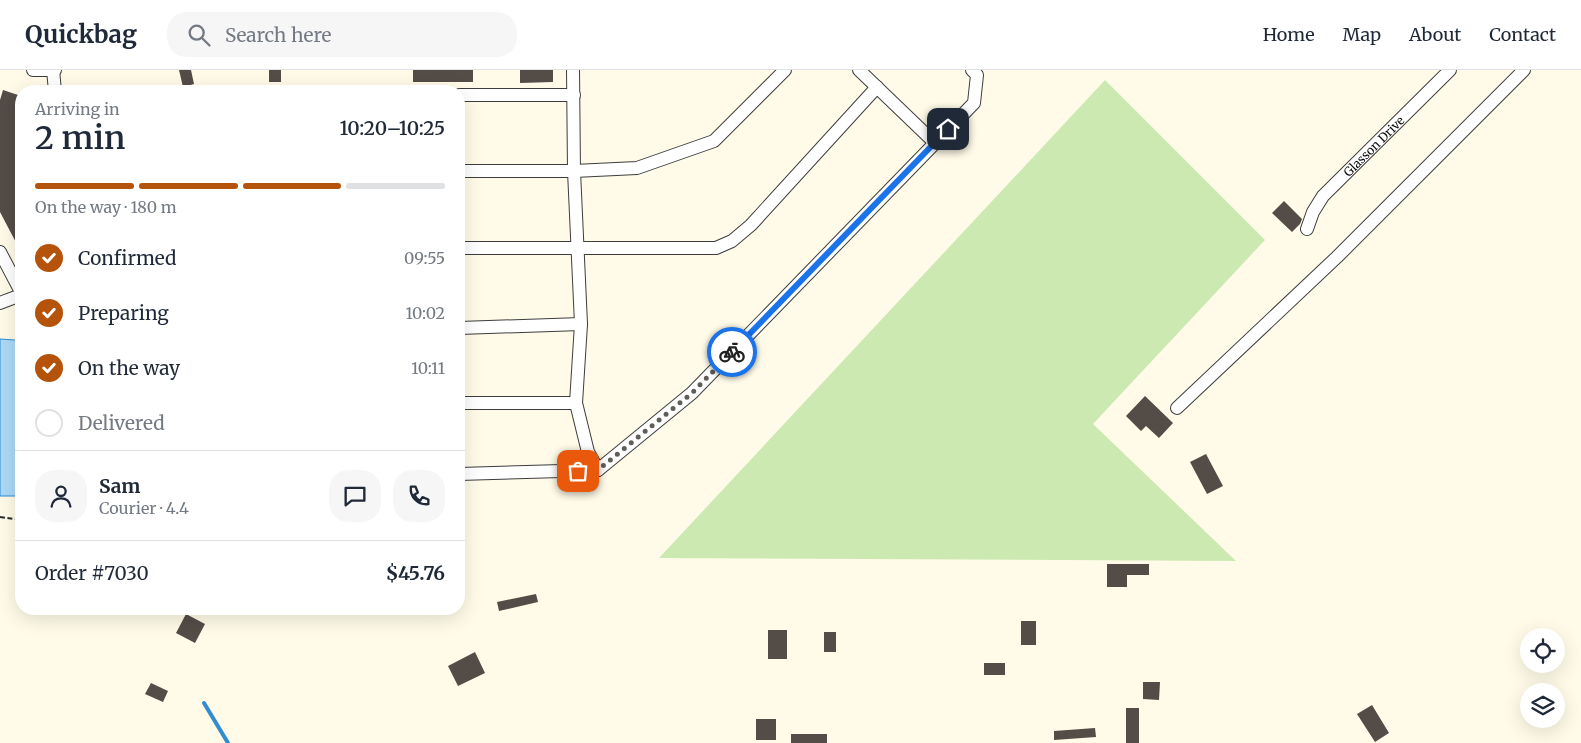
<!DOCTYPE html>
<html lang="en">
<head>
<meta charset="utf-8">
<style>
	:root { --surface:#fff; --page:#f6f6f7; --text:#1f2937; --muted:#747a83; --line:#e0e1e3; --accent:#b45309 }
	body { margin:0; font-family:Merriweather,serif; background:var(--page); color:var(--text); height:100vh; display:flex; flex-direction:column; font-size:19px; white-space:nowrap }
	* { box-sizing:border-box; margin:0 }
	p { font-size:16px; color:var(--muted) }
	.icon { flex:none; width:28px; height:28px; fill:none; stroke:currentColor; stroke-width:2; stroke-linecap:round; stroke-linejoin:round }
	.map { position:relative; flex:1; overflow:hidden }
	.panel { position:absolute; left:15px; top:15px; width:450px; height:530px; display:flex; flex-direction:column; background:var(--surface); border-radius:20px; box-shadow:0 5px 20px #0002 }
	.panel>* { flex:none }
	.buttons { position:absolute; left:1520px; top:558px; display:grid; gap:10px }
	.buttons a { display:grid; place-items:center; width:45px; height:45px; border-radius:50%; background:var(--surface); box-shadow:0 5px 20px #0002; font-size:25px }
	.pin { position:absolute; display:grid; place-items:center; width:42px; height:42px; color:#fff; margin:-21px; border-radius:10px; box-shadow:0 2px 8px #0006 }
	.courier { position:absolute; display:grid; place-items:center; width:50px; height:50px; margin:-25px; border:4px solid #1a73e8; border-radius:50%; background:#fff; color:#222; box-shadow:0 1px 6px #0007 }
	.headline em { font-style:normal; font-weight:600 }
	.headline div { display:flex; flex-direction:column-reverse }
	.headline { display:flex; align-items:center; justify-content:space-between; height:85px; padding:0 20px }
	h1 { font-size:32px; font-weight:600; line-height:38px }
	.bar { display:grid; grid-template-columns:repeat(4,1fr); gap:8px 5px; align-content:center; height:60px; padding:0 20px }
	.bar i { height:6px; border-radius:4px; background:var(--line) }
	.bar .current { background:var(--accent) }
	.bar p { grid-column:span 4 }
	.line { display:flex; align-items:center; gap:12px; padding:0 20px; border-top:1px solid var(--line) }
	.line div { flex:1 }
	.round { display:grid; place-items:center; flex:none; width:52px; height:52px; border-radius:20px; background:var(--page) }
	ol { padding:0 20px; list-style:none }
	li { display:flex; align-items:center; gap:15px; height:55px }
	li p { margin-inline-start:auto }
	li .icon { padding:5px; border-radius:50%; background:var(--accent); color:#fff; stroke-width:4 }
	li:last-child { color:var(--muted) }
	li i { width:28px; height:28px; border:2px solid var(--line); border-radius:50% }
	header { display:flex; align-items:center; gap:30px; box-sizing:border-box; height:70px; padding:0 25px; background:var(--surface); border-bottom:1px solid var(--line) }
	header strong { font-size:24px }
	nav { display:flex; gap:28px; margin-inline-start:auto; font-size:18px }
	.search { width:350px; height:45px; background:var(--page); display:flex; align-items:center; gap:12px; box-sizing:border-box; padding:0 18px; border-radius:20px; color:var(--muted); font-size:19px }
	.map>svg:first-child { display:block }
	.green { fill:#cde9b2 }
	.water { fill:#abd9f7; stroke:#318cd0 }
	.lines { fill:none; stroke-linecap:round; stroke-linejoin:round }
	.stream { stroke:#318cd0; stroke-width:4 }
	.building { fill:#534c47 }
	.minor-casing { stroke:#3d3d3d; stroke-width:14 }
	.path { stroke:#2c2c2c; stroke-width:2; stroke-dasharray:5 2.5; stroke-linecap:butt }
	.minor { stroke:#fff; stroke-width:12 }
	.done { stroke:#605e58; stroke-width:5; stroke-dasharray:0 9 }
	.route { stroke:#1a73e8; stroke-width:6 }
	.labels { text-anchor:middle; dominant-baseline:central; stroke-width:5; stroke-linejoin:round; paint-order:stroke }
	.street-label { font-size:12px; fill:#0a0a0a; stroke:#fff }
</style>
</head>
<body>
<header>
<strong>Quickbag</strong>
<div class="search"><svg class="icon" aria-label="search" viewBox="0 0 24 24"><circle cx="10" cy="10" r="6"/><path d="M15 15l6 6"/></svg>Search here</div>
<nav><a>Home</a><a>Map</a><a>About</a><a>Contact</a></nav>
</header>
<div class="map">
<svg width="1581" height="673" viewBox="0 0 1581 673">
	<rect width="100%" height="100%" fill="#fffbe8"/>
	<!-- green -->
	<path class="green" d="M1105,10l160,160 -172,184 143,137 -577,-3z"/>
	<!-- water -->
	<path class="water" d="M0,269l15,1 6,5v151h-21z"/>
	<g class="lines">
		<!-- stream -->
		<path class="stream" d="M204,633l24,40"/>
	</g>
	<!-- building -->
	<path class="building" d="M179,0h12l3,14 -11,3z
		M269,0h12v12h-12z
		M413,0h60v12h-60z
		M520,0h33v12l-33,1z
		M3,20l18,6v156l-21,-40v-112z
		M1284,131l18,18 -2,5 -8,8 -20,-19z
		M1145,326l28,27 -14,15 -13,-12 -5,5 -15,-15z
		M1206,384l17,32 -16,8 -17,-32z
		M1107,494h42v11h-22v12h-20z
		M536,524l2,8 -39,9 -2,-9z
		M186,544l19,10 -10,19 -19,-10z
		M1021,551h15v24h-15z
		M768,560h19v29h-19z
		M824,562h12v20h-12z
		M475,582l10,21 -27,13 -10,-20z
		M984,593h21v12h-21z
		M1143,612h17l-1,18 -16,-1z
		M151,613l17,8 -5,11 -18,-8z
		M1372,635l17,28 -14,9 -18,-28z
		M1126,638h13v35h-13z
		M756,649h20v21h-20z
		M1095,658l1,9 -42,3v-9z
		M791,664h36v9h-36z"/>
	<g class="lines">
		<defs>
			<g id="minor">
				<path d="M33,0h22"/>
				<path d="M53,0l2,21"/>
				<path d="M573,0l1,101 7,153 -5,79 12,49 10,18"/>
				<path d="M859,0l76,73"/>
				<path d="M459,25h115"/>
				<path d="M459,101h115l63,-3 77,-27 71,-71"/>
				<path id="s1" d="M1307,159l6,-17 10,-16 127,-126"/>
				<path d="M459,178h257l16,-7 19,-16 126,-138"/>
				<path d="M0,182l21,40"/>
				<path d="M0,233l21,-8"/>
				<path d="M459,258l122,-4"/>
				<path d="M459,333h117"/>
				<path d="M1177,338l160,-151 187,-187"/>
				<path d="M459,404l139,-4 94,-77 282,-290 3,-28 -5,-5"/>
			</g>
		</defs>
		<!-- minor casing -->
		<use href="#minor" class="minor-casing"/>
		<!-- path -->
		<path class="path" d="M0,447l21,3"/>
		<!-- minor -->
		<use href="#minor" class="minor"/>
	</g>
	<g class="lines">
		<!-- done -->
		<path class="done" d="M578,401l20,-1 94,-77 40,-41"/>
		<!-- route -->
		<path class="route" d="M732,282l216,-223"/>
	</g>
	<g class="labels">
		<!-- street labels -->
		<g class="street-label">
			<text stroke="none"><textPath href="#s1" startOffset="108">Glasson Drive</textPath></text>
		</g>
	</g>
</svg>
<div class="buttons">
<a><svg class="icon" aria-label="locate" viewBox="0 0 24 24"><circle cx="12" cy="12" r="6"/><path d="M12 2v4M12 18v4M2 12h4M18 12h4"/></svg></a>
<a><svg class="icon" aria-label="layers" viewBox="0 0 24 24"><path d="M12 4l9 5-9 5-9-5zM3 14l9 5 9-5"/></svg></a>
</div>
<div class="pin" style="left:578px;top:401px;background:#ea580c"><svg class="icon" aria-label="bag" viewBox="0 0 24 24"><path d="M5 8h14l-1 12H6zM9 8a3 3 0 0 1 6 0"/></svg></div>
<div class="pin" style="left:948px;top:59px;background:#1f2937"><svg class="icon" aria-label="home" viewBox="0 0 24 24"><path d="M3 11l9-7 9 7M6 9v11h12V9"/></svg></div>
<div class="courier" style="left:732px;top:282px"><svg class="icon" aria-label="bike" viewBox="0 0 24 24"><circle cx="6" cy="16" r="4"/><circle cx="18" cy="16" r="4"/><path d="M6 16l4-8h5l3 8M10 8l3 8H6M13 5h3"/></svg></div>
<section class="panel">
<div class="headline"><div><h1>2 min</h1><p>Arriving in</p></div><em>10:20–10:25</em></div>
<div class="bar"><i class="current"></i><i class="current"></i><i class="current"></i><i></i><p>On the way · 180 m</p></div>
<ol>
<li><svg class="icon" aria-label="check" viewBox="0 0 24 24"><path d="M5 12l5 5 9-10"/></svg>Confirmed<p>09:55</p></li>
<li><svg class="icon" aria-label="check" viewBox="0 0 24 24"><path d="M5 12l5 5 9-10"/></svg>Preparing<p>10:02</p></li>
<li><svg class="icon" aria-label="check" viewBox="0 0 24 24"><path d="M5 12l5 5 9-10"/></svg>On the way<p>10:11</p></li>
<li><i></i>Delivered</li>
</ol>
<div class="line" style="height:90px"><a class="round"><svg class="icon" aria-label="person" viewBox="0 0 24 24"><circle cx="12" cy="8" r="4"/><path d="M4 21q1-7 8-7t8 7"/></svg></a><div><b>Sam</b><p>Courier · 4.4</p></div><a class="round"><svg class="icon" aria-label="chat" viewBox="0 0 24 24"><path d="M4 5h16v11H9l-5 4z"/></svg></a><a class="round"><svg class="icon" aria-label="phone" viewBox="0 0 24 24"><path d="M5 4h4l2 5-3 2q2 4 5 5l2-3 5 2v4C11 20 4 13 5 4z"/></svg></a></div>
<div class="line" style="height:65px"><div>Order #7030</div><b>$45.76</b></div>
</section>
</div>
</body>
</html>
